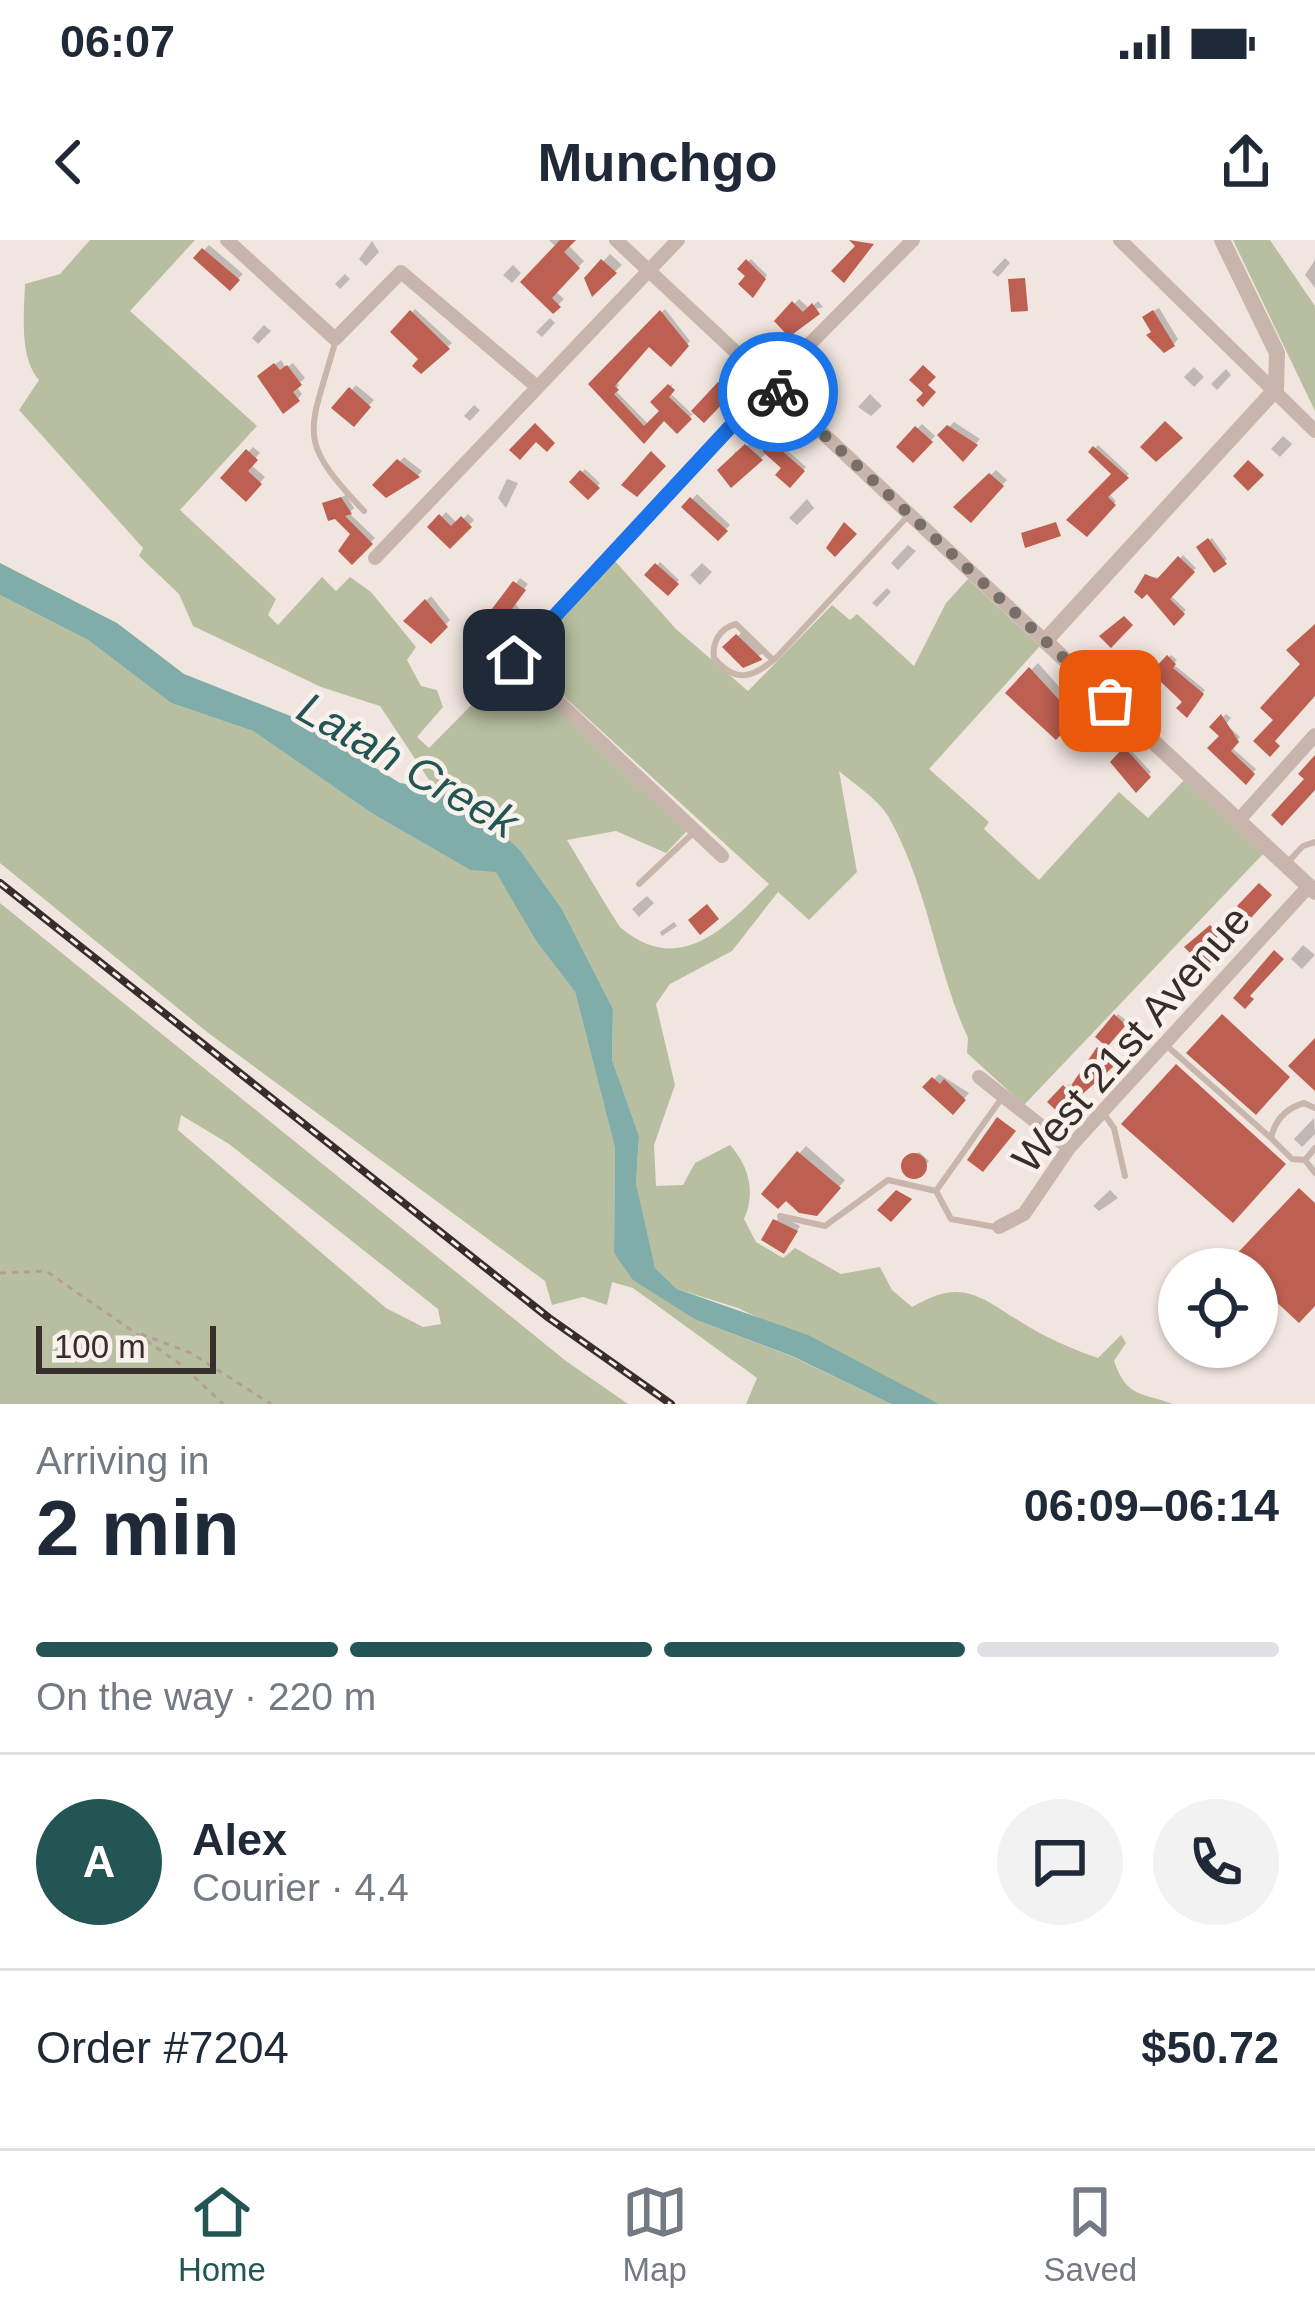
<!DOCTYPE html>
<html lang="en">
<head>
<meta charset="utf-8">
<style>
	:root { --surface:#fff; --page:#f2f2f3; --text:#1f2937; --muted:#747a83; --line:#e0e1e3; --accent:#225553 }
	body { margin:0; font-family:Arial,sans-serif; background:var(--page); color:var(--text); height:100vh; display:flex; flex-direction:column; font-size:45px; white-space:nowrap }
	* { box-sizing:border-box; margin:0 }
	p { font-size:39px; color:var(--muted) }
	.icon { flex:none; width:66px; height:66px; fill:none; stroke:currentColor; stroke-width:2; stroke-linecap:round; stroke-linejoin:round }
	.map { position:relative; height:1164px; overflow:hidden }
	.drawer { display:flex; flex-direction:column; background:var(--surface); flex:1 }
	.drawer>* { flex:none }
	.controls { position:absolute; left:1158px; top:1008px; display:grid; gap:24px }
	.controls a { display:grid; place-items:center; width:120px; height:120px; border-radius:50%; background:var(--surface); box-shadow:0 3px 9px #0004; font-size:60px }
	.scale { position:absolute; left:36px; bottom:30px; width:180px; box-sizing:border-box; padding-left:12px; border:6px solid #372d2a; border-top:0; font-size:33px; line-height:42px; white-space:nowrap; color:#372d2a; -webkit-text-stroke:9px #f9f1eb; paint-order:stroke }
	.pin { position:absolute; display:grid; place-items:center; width:102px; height:102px; color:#fff; margin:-51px; border-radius:24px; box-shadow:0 6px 18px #0006 }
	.courier { position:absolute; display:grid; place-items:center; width:120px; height:120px; margin:-60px; border:9px solid #1a73e8; border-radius:50%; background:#fff; color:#222; box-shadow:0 3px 15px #0007 }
	.headline em { font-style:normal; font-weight:700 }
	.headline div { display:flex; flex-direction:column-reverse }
	.headline { display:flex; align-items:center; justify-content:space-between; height:204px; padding:0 36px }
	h1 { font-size:78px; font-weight:700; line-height:90px }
	.bar { display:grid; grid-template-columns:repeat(4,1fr); gap:18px 12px; align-content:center; height:144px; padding:0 36px }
	.bar i { height:15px; border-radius:9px; background:var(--line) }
	.bar .current { background:var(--accent) }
	.bar p { grid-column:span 4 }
	.line { display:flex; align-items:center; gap:30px; padding:0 36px; border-top:3px solid var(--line) }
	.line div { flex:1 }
	.round { display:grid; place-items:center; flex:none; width:126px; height:126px; border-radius:63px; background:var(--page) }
	.status { display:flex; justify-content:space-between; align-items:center; height:84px; padding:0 60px; background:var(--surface); direction:ltr }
	.status svg { height:33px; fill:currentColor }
	header { display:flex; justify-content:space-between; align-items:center; height:156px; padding:0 36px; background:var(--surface); font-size:54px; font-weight:700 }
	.tabs { display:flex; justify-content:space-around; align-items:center; height:168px; border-top:3px solid var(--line); background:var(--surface); font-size:33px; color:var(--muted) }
	.tabs a { display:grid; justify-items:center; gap:6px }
	.tabs .current { color:var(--accent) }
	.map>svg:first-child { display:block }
	.green { fill:#b8bfa0; fill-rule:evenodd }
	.water { fill:#80aca9 }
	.shadow { fill:#0003 }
	.building { fill:#bd5f51 }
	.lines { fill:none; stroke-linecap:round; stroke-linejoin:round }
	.path { stroke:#b49f96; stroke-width:3; stroke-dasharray:6 6; stroke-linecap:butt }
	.service { stroke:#c8b5ab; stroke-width:6 }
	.minor { stroke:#c8b5ab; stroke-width:14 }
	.tertiary { stroke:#c8b5ab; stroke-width:16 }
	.rail-casing { stroke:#372d2a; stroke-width:8 }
	.rail { stroke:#f9f1eb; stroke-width:3; stroke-dasharray:9; stroke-linecap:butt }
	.done { stroke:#786e69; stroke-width:12; stroke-dasharray:0 21.6 }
	.route { stroke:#1a73e8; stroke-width:15 }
	.labels { text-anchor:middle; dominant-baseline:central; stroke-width:9; stroke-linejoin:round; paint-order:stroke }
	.street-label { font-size:42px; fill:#372d2a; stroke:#f9f1eb }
	.water-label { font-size:45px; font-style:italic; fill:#225553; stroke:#f9f1eb }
</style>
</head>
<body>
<div class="status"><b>06:07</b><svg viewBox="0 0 49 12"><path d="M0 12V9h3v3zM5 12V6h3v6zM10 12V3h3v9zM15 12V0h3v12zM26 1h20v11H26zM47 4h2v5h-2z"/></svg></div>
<header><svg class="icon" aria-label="back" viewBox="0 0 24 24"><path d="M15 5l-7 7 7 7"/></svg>Munchgo<svg class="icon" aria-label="share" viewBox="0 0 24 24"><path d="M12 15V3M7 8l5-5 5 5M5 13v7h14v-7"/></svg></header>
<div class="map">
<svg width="1315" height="1164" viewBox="0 0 1315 1164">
	<rect width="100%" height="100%" fill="#f1e6df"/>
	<!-- green -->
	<path class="green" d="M90,0h105l-65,71 127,115 -77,84 96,89 -8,16 10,10 44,-48 14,14 14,-14 21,15 45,55 -9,13 14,26 16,4 6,17 -26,30 12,11 81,-82 178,164 -22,23 -50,-22 -49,9c8,13 50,84 54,88 59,49 105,0 148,-44l-244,-223v-8l89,-93 62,69 72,62 84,-86 18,15 7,-6 57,52 32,-63 22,-24 72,67 -111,123 60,53 -5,7 55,51 80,-88 29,26 36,-38 79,74 -239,251 -57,-52 1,-15c-33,-72 -40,-152 -80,-222 -10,-17 -34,-32 -49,-45l18,101 -48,48 -31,-28 -46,59 -62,33 -14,20 19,81 -21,60 2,41 27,-1 12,-22 35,-18c19,21 26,48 14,74l12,23 27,16 12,-10 46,26 39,-7 12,23 20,17c49,-29 66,-12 109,15 23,15 51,27 77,36l23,-23 5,8 -12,18c13,37 27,31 59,43h-234l-201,-96 -61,-19 -22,-21 -10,-35 -9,-49 3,-48 -27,-75 1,-52 -51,-100 -42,-59 -43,-39 -42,-22 -55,-83 -59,-19 -128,-61 -14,-32 -40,-38 4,-8 -124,-138 20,-30c-20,-23 -15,-67 -14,-96l35,-10z
		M1233,0h37l45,66v105z
		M0,355l88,45 83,63 82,28 120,83 97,56 26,1 40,70 39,51 40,156 -1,105 82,67 95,36 100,48h-145l11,-26 -124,-90 -21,-6 -5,23 -24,-8 -31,8 -7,-24 -338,-249 -207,-169z
		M0,663l566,458 62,43h-628zM181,875l48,29 209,165 3,15 -18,3 -37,-19 -208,-178z"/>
	<!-- water -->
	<path class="water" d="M0,323l117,60 67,51 109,43 107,66 35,6 42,22 43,39 42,59 51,100 -1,51 27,76 -3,48 19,84 22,21 131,46 131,69h-48l-99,-48 -96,-36 -63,-40 -19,-27 1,-105 -40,-156 -39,-51 -40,-69 -26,-2 -97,-56 -120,-83 -82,-28 -83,-63 -88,-45z"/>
	<!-- shadow -->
	<path class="shadow" d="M549,0h23l-4,5 16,16 -29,30 9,8 -11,11 -29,-28 33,-34z
		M372,1l7,11 -13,14 -7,-7z
		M209,5l34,29 -13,13 -33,-29z
		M610,14l12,11 -29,27 -6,-13z
		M1005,18l5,5 -12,14 -6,-5z
		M751,19l16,16 -14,19 -12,-25z
		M1315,20v28l-10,-13z
		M513,25l8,8 -9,10 -9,-8z
		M345,34l5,5 -10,10 -5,-5z
		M799,59l11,10 8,-8 5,6 -45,14z
		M1159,68l19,31 -4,5 -20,-13 -4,-18z
		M415,69l37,34 -31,27 1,-11 -28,-27z
		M665,69l25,32 -19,21 -22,-19 -34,38 4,4 -4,5 34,35 14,-14 -8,-9 18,-19 -4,9 23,22 32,-34 9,8 -29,31 -8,-8 -19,19 -13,-13 -20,23 -52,-56z
		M550,78l5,5 -13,14 -6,-5z
		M264,85l7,6 -13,13 -6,-6z
		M281,120l5,8 7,-5 12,15 -9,8 6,8 -4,5 -32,-28z
		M1194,127l10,10 -10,10 -10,-10z
		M1226,129l5,6 -14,15 -6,-6z
		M356,145l18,15 -21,23 -17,-15z
		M870,154l12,12 -11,10 -13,-9z
		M474,165l6,5 -10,11 -6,-5z
		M954,182l26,17 -17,19 -22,-23z
		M922,184l13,12 -22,23 -13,-12z
		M782,194l4,4 -6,6 26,23 -16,17 -5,-16 -17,-16 -37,32 -11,-10 16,-23 4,3 12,-13 12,12z
		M1283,196l9,8 -12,13 -9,-8z
		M1098,205l31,29 -21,19 8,8 -30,32 29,-59 -23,-22z
		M253,207l7,6 -10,11 15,13 -19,21 -22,-20z
		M404,217l18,14 -13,14 -5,-5 -27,5z
		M585,229l15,14 -12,13 -15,-14z
		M996,230l11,10 -36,38 -13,-11z
		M507,239l11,4 -12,25 -8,-10z
		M697,254l33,31 -12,12 -33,-30z
		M346,255l8,13 -5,5 26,25 -23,23 2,-27 -28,-30z
		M807,259l7,9 -17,17 -8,-7z
		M446,272l12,12 10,-10 6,6 -24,25 -18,-18z
		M1212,298l15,21 -12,10 -16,-22z
		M908,305l8,6 -18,19 -7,-7z
		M1183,315l13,13 -26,27 16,15 -12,12 -27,-32v-14l15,2z
		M660,322l19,18 -12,12 -19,-17z
		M702,323l10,9 -12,13 -10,-10z
		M520,338l8,6 -14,18 16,20 -18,20 -23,-24z
		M887,348l4,4 -14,15 -5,-4z
		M431,356l19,24 -20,20 -23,-20z
		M742,392l22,21 -21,11 -16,-17z
		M1171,415l6,5 -4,4 32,26 -18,24 -1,-12 -26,-25 -18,9z
		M1038,423l31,35 3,-3 23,21h9l-20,21 -15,-15 -60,-29z
		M1226,474l5,4 -5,6 14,13 -9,10 25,22 -10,11 -33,-53z
		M1128,507l23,25 -15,16 -22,-26z
		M647,656l7,7 -15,14 -7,-8z
		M674,682l3,4 -15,10 -2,-4z
		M1303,705l12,10 -13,14 -11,-10z
		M1118,774l9,7 -22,25 11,9 -7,13 -57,34 17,-18 5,4 32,-46 -7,-6z
		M939,834l30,19 -16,18 -26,-24z
		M1314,878l1,16 -13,13 -8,-8z
		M806,906l39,34 -22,26 -58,-13z
		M919,912l10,9 -13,14 -13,-9z
		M1110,950l8,8 -19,13 -6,-5z
		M781,976l19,10 -12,20 -12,-25z"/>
	<!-- building -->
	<path class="building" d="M560,0h16l-12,12 16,16 -28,30 9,9 -8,7 -33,-32z
		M849,0l25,4 -30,39 -13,-12 24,-25z
		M202,8l38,32 -10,11 -37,-33z
		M601,19l16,14 -25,24 -8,-19z
		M746,19l20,20 -13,19 -15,-14 7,-8 -8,-7z
		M1025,38l3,33 -17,1 -3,-33z
		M792,61l11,11 9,-9 8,11 -31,23 -15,-16z
		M410,70l40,39 -29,25 -9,-8 6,-7 -28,-27z
		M660,70l29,36 -18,21 -22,-20 -34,39 4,4 -5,4 30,32 15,-15 -9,-9 18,-18 7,6 -6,7 23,22 -15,15 -13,-13 -20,23 -56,-60z
		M1153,70l22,36 -11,7 -18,-18 5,-3 -9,-15z
		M274,123l6,7 7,-5 15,20 -9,7 7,9 -17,13 -26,-38z
		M923,125l13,12 -8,8 8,7 -13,15 -7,-7 7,-7 -14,-13z
		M812,128l19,16 -15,16 -18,-17z
		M718,142l13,13 -27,28 -13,-12z
		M349,147l22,20 -17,20 -23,-19z
		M1165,181l18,17 -27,24 -16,-15z
		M535,183l20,20 -8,9 -11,-10 -16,18 -11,-10z
		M947,185l31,20 -15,17 -26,-27z
		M915,186l18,16 -20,21 -17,-16z
		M777,194l9,8 -6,7 25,22 -15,17 -15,-13 6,-7 -19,-17z
		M745,204l18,16 -32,28 -14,-18z
		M1093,206l36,32 -21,19 8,8 -29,32 -21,-17 45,-46 -23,-22z
		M246,209l12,11 -10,11 14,13 -16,18 -26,-24z
		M651,211l15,15 -29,31 -16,-12z
		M397,219l23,18 -34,21 -14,-13z
		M1248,220l16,15 -16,16 -15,-15z
		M580,230l20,18 -12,12 -19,-18z
		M989,233l15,13 -33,37 -18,-16z
		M341,257l11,17 -7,2 28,28 -21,21 -14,-14 12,-17 -15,-15 -7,2 -6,-18z
		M690,257l38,34 -10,10 -37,-34z
		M439,274l12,12 10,-10 11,11 -22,22 -23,-22z
		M844,282l13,12 -22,23 -9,-9z
		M1056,282l5,14 -36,12 -4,-15z
		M1208,298l19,26 -13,9 -18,-26z
		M1178,316l17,16 -25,27 15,15 -11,12 -27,-32 -5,5 -8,-7 11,-18 12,5z
		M655,323l24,21 -11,12 -24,-21z
		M513,341l13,9 -14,19 15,20 -15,17 -27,-28z
		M425,359l23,28 -17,17 -28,-23z
		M1124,376l9,9 -22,23 -12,-12z
		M1315,384v72l-40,45 5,5 -10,11 -17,-16 20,-21 -13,-12 40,-44 -14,-14z
		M736,394l26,25v1l-19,8 -21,-21z
		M1167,415l9,9 -3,4 31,26 -17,24 -11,-10 6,-6 -22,-21 -13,14 -9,-9z
		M1029,427l32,35 39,22 -16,17 -15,-15 -13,14 -51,-47z
		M1221,474l18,28 -8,9 24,23 -9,11 -39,-37 12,-12 -10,-9z
		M1124,507l27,30 -15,16 -26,-31z
		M1315,515v35l-33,36 -11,-11 33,-36 -6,-5z
		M1259,643l13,12 -22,24 -13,-13z
		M707,664l12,15 -19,16 -12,-15z
		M1210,685l10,9 -12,15 8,8 -11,11 -21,-21z
		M1274,710l10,9 -34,37 4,3 -9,10 -12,-11z
		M1114,774l12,11 -19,22 -12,-10z
		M1222,774l68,63 -34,38 -70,-62z
		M1315,798v53l-27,-25z
		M1097,807l17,13 -1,7 -53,47 -13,-12 16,-17 5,5z
		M1176,824l110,100 -53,59 -112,-99z
		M932,837l8,7 4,-5 22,21 -13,15 -31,-28z
		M997,877l19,14 -33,41 -16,-12z
		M797,911l44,37 -24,28 -18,-3 -13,-12 -8,8 -17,-15z
		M901 926a13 13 0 1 1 26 0a13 13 0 1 1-26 0Z
		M1299,948l16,15v103l-16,17 -42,-39v-15h-17l-9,-9z
		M896,950l16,9 -21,23 -14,-12z
		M773,979l25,12 -14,23 -23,-14z"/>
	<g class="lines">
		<!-- path -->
		<path class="path" d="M0,1033l46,-2 137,95 40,38
			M141,1094l50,19 80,51"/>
		<!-- service -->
		<path class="service" d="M335,103c-26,92 -40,95 29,168
			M773,420l-37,-36c-16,4 -24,18 -22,34 22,26 39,20 63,-1l130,-140
			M1288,622l15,-16 12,-4
			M639,644l54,-51
			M1167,806l104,92
			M1315,868l-11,-5c-17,5 -29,17 -33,35l21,21 13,1 10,-12
			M1104,874l10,14 11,48
			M1305,920l10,13
			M780,976l45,10 63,-46 48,11
			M995,987l-44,-8 -15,-28 65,-92"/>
		<!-- minor -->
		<path class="minor" d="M227,0l108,99 66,-67 135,114
			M616,0l429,401
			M1120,0l195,191
			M375,318l303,-318
			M1238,581l77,-86
			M722,616l-208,-196 256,-276 143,-144
			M979,837l90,71
			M999,987l25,-13 45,-66 240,-262"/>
		<!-- tertiary -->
		<path class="tertiary" d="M1222,0l55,113 -1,36 -231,252 270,251"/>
		<defs>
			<path id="rail" d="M0,643l549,435 122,86"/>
		</defs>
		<!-- rail casing -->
		<use href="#rail" class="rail-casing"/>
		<!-- rail -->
		<use href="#rail" class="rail"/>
	</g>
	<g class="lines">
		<!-- done -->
		<path class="done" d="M778,152l332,309"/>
		<!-- route -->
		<path class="route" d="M514,420l256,-276 8,8"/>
	</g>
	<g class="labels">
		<!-- street labels -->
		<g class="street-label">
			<text transform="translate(1131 799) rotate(-49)">West 21st Avenue</text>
		</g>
		<!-- water labels -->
		<g class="water-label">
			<text transform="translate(408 525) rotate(30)">Latah Creek</text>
		</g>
	</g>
</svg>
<div class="controls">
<a><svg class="icon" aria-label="locate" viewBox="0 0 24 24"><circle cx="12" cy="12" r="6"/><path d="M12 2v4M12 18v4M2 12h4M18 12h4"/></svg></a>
</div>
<div class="scale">100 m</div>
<div class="pin" style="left:1110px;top:461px;background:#ea580c"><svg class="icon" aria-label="bag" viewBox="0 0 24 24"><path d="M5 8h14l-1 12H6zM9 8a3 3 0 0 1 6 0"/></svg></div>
<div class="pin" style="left:514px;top:420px;background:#1f2937"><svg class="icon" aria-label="home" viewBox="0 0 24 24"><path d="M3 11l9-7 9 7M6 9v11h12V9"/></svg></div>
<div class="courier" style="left:778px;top:152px"><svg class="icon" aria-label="bike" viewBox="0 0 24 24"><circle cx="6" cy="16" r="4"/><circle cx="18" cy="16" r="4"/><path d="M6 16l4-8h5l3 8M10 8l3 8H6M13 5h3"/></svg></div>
</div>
<section class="drawer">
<div class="headline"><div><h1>2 min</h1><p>Arriving in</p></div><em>06:09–06:14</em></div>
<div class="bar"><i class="current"></i><i class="current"></i><i class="current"></i><i></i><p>On the way · 220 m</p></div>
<div class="line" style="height:216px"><b class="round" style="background:var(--accent);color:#fff">A</b><div><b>Alex</b><p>Courier · 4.4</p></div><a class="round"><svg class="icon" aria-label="chat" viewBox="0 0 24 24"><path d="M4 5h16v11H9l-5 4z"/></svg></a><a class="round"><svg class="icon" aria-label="phone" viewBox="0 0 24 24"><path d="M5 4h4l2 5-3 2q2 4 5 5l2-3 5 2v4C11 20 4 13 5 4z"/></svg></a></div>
<div class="line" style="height:156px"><div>Order #7204</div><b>$50.72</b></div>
</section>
<nav class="tabs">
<a class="current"><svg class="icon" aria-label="home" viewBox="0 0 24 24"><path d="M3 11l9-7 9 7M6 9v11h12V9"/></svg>Home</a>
<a><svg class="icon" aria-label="map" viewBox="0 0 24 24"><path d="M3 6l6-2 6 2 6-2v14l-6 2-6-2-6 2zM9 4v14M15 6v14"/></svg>Map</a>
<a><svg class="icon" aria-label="saved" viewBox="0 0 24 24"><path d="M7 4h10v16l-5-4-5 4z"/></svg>Saved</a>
</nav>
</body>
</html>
